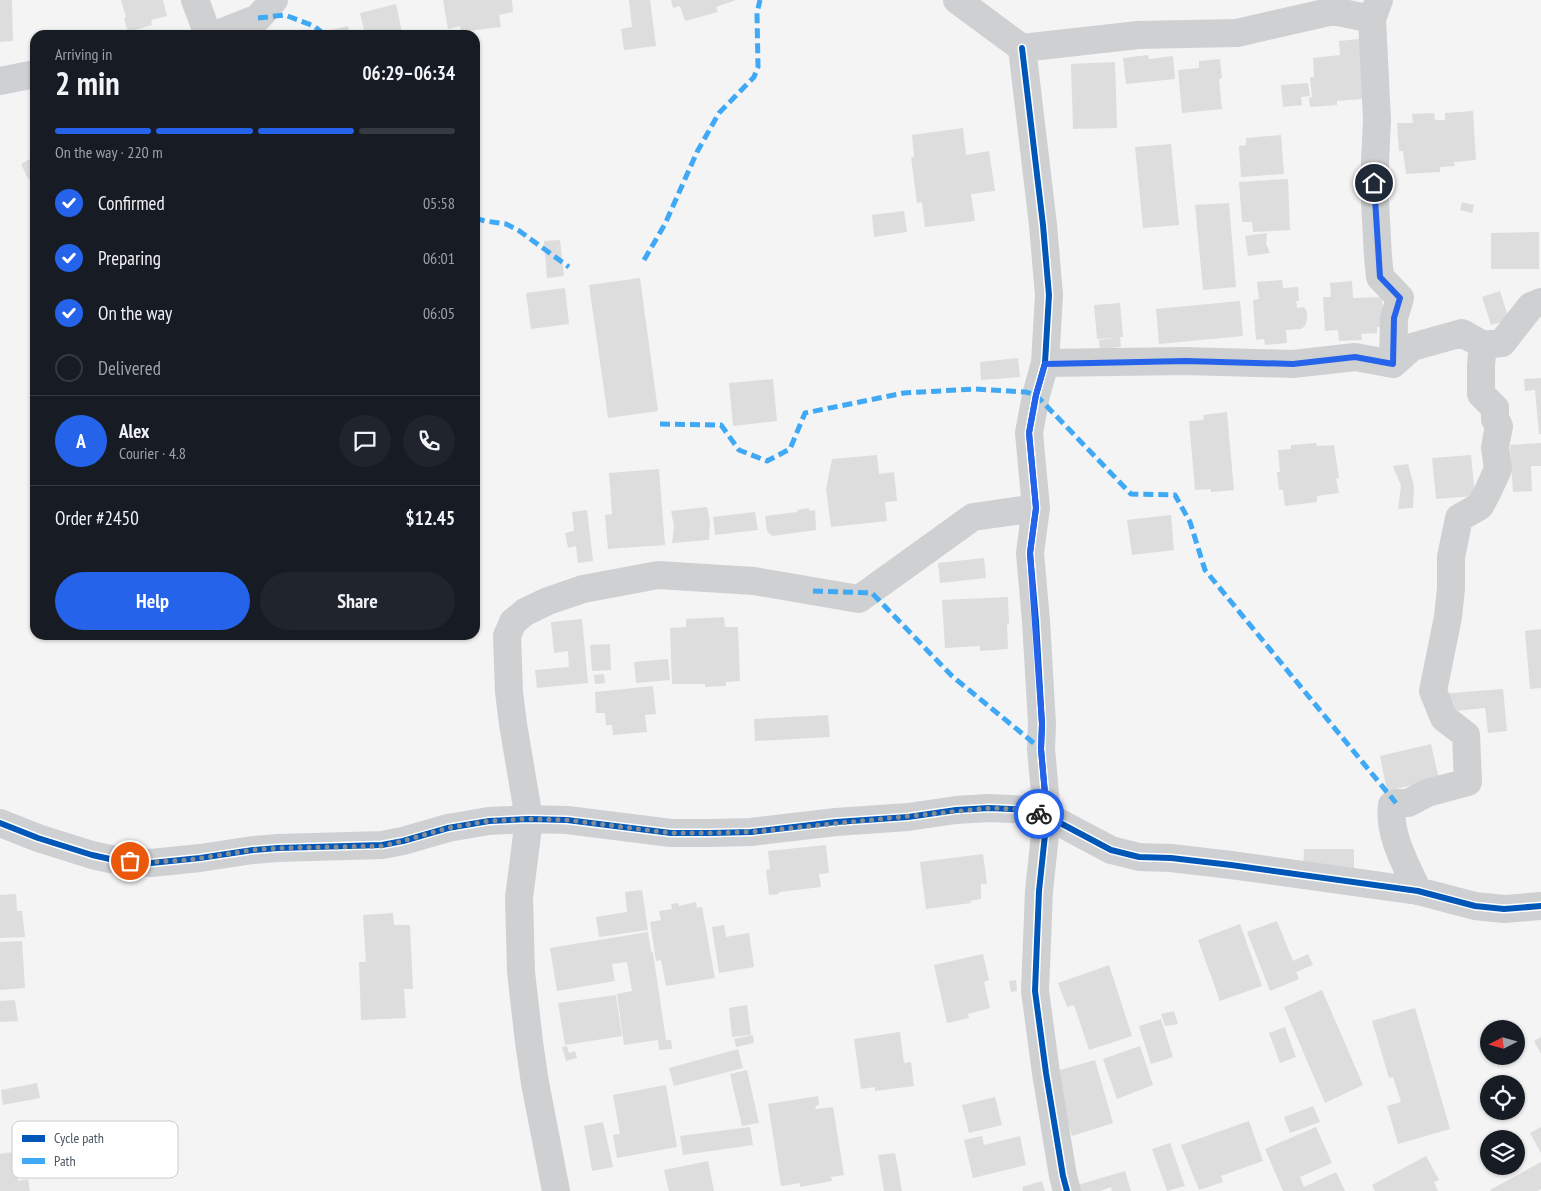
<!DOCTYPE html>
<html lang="en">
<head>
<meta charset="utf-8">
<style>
	:root { --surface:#171b24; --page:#20242c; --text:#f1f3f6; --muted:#9ea1a6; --line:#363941; --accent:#2563eb }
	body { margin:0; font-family:"PT Sans Narrow",sans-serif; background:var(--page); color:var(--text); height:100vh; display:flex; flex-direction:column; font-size:19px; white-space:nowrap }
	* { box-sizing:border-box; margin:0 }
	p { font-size:16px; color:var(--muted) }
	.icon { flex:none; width:28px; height:28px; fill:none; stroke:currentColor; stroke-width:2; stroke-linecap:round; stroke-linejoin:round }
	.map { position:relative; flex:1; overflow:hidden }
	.drawer { position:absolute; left:30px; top:30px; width:450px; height:610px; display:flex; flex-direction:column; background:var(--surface); border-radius:15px; box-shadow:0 1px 4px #0004 }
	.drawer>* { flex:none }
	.needle { width:32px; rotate:264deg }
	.tools { position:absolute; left:1480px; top:1020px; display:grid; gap:10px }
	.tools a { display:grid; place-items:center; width:45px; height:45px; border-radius:50%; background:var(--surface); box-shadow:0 1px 4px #0004; font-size:25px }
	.pin { position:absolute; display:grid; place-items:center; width:42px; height:42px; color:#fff; margin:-21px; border:2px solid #fff; border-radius:50%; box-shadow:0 1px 5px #0007 }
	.courier { position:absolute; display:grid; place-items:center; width:50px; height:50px; margin:-25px; border:4px solid #2563eb; border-radius:50%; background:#fff; color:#222; box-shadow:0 1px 6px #0007 }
	.overview em { font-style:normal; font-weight:700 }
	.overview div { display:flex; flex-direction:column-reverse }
	.overview { display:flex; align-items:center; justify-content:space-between; height:85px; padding:0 25px }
	h1 { font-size:32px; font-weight:700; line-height:38px }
	.bar { display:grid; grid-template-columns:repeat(4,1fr); gap:8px 5px; align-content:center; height:60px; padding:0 25px }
	.bar i { height:6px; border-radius:4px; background:var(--line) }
	.bar .selected { background:var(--accent) }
	.bar p { grid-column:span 4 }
	.line { display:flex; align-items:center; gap:12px; padding:0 25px; border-top:1px solid var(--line) }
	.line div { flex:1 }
	.round { display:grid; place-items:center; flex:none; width:52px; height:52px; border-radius:26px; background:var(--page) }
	ol { padding:0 25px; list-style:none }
	li { display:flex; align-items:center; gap:15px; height:55px }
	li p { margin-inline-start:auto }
	li .icon { padding:5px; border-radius:50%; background:var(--accent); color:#fff; stroke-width:4 }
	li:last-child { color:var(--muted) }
	li i { width:28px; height:28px; border:2px solid var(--line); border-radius:50% }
	.primary-button { display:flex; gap:10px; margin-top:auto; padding:10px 25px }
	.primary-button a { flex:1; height:58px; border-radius:30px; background:var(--accent); color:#fff; font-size:20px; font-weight:700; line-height:58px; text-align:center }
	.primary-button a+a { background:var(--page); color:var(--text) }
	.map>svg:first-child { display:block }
	.building { fill:#ddddde }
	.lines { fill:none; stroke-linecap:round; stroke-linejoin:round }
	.minor { stroke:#ced0d2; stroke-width:28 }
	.quiet { stroke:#3fa9f5; stroke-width:5; stroke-dasharray:10 5; stroke-linecap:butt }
	.cycleway-casing { stroke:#fff; stroke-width:9 }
	.cycleway { stroke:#0057b8; stroke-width:6 }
	.done { stroke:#868d94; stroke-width:5; stroke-dasharray:0 9 }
	.route { stroke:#2563eb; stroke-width:6 }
	.key { fill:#fff; stroke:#c9ccd0; stroke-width:1 }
	.key-label { font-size:14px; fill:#4a5661 }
</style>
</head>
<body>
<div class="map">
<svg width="1541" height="1191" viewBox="0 0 1541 1191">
	<rect width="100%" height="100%" fill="#f4f4f4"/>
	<!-- building -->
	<path class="building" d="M0,0h12l1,41 -13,1z
		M121,0h42l4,16 -16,4 1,5 -24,7 -4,-14 2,-1z
		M443,0h69l1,12 -14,3 2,12 -40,5 -1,-6 -12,3z
		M629,0h21l6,46 -32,4 -3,-21 11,-2z
		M671,0h65l-20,7 2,5 -33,9 -5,-15 -7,2z
		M396,4l6,28 -10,3h-27l-5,-22z
		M348,26l2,9h-35l13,-4v3l3,-1v-3z
		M1369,38l-6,61 -26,2v4l-27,2 -1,-9 3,-1 -2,-20h4l-1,-19 27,-3 -1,-14z
		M1148,55l1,4 24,-3 2,23 -49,5 -3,-26z
		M1220,59l2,19 -3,1 3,30 -40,4 -4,-43 21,-2v-7z
		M1115,62l2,66 -44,1 -2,-65z
		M1308,83l2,13 -9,1 1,8 -19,2 -2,-22z
		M1473,111l3,49 -22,2 1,4 -15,1v5l-34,2 -3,-23h-4l-2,-28h16l-1,-9 22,-1 1,7h10v-7z
		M963,128l3,27 23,-4 6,40 -24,3 4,27 -50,6 -3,-25 -5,1 -6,-46h3l-2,-22z
		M1281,135l3,39 -43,3 -2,-31 7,-1v-7z
		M1171,144l8,81 -36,3 -8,-81z
		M35,156v19l-7,4 -7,-15z
		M1288,179l2,51 -37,2 -1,-10h-10l-3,-40z
		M1462,202l12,3 -2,8 -12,-3z
		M1229,203l7,84 -33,3 -8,-85z
		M904,211l3,21 -33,5 -2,-22z
		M1539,232v37h-48v-36z
		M1267,233l-1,11 4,9 -22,3 -3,-20z
		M560,240l4,36 -17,2 -3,-37z
		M640,278l18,133 -50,7 -19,-133z
		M1282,280l1,8 15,-1 1,14h-3l1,7 7,-1 3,5v7l-2,7 -4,3 -15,1 1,13 -22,2 -1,-6 -8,1 -3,-40 6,-1 -2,-17z
		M1352,281l1,17 29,-1 2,30h-7v6l-16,1 1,6 -23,1 -1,-11 -13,1 -2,-34h8l-1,-14z
		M565,288l4,36 -38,5 -5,-36z
		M1500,291l9,29 -18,5 -9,-28z
		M1240,301l3,35 -84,8 -3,-35z
		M1120,303l3,34h-3l1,10 -21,2 -1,-9 17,-2 -19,1 -3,-34z
		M1018,358l2,19 -39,3 -1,-18z
		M1541,378v56h-2l-4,-44 -10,1 -1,-12z
		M773,379l4,42 -44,5 -4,-43z
		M1227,412l7,78 -23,2v-3l-16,1 -6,-69 15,-1 -1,-5z
		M1316,443l1,3 17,-1 5,33 -3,1 3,14 -22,3v6l-32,4 -2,-16h-4l-2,-18h3l-2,-22 13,-1v-4z
		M1541,443v23h-10l1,25 -19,1 -3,-47z
		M877,455l2,19 15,-2 3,29 -12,1 2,19 -56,6 -5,-38 6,-30z
		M1471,455l4,41 -39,3 -4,-41z
		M1408,464l6,22 -1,22 -15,1 3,-23 -8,-20z
		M659,469l6,76 -57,4 -3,-34 7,-1 -3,-41z
		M707,507l3,15 -1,18 -37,3 2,-17 -3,-15z
		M809,508v3l6,-1 1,20 -44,6 -5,-5 -2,-15 32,-4v-2z
		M587,510l6,51 -15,2 -2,-17 -8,2 -3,-15 9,-2 -2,-19z
		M755,512l3,18 -43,5 -2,-18z
		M1171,515l3,35 -42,5 -5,-35z
		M984,558l2,20 -46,5 -2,-20z
		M1008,597l1,27h-2l1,25 -28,2v-5l-35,2 -3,-48z
		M724,617l1,10h13l2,54 -14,1v4l-21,1v-3h-33l-2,-56 16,-1v-8z
		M582,619l6,64 -51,5 -2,-18 34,-3 -1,-16 -14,2 -3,-31z
		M1541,629v59l-11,1 -5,-58z
		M610,644l1,26 -19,1 -2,-26z
		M668,659l2,21 -34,3 -2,-21z
		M604,674l1,9 -10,1 -1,-9z
		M653,686l3,28 -11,1 2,17 -34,3 -1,-10h-6l-1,-12h-9l-1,-21z
		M1503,689l4,42 -19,2 -3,-25 -30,3 -1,-8 -14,2 -1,-11z
		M828,715l2,22 -75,4 -1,-22z
		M1431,744l8,35 -52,12 -7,-35z
		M826,845l3,28 -10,1 2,13 -42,5v2l-10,1 -3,-25 4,-1 -2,-18z
		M1304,849h50v22l-51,1z
		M983,854l4,30h-6v15l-11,2 1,2 -45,6 -6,-47z
		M642,890l6,40 -49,7 -3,-20 31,-5 -2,-20z
		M16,894l1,17h5l3,26 -25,1v-43z
		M696,902l1,6 5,-1 13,71 -49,8 -5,-26 -5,1 -6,-39 11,-2 -2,-9 13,-2 -1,-5 7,-1 1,3z
		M393,913l1,12h16l3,64h-9l2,29 -45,2 -2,-58h7l-3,-47z
		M1277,921l16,40 15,-7 5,11 -17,7 3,7 -29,12 -23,-59z
		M1240,924l22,62 -42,15 -22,-61z
		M724,925l2,12 23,-4 5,34 -35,6 -7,-46z
		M648,932l3,19 2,2 13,87h5l1,9 -13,1 -1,-10 -34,5 -7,-51 15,-3 -5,-29 -15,2 3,17 -58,10 -7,-43z
		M22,941l3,47 -25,2v-48z
		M983,954l6,26 -5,2 6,26 -22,6 1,4 -22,5 -13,-58z
		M1109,965l23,71 -43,14 -15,-45 -7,2 -9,-24z
		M1016,980l1,11 -6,1 -2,-11z
		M1322,990l41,95 -38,18 -41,-96z
		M616,995l6,41 -57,9 -7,-42z
		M15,1000l3,21 -18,1v-21z
		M747,1005l4,30 -19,2 -3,-29z
		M1415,1008l35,121 -52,15 -11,-38 14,-4 -8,-25 -4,1 -17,-57z
		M1174,1011l4,13 -13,2 -4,-12z
		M1161,1019l12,38 -22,7 -12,-38z
		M1285,1027l11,30 -16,6 -11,-30z
		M900,1032l4,31 7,-1 3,24 -39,5v-4l-14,2 -7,-50z
		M753,1035l1,8 -18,4 -2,-8z
		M1541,1037v17l-7,-13z
		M567,1046l2,7 6,-2 2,7 -11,3 -4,-14z
		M1140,1046l13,39 -36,14 -14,-40z
		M738,1049l5,19 -69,18 -5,-18z
		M1095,1060l18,63 -41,13 -19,-64z
		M747,1070l12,53 -17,3 -12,-52z
		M37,1083l3,15 -37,7 -2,-15z
		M666,1085l11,62 -60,11 -4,-23 7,-1 -7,-39z
		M818,1096l1,9 -4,1 1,3 17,-2 11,68 -13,2 1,4 -32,6v-4l-19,3 -13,-82z
		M995,1097l7,28 -33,8 -7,-28z
		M1313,1106l7,16 -30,11 -6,-16z
		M1249,1121l14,40 -42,15 2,6 -24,8 -18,-45z
		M603,1122l10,45 -21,4 -8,-45z
		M750,1127l3,18 -70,10 -3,-19z
		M1316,1127l16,36 -32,14 4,10 32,-15 9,19h-62l-18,-42z
		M1541,1127v26l-11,-20z
		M982,1136l2,9 36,-9 6,29 -53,13 -9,-38z
		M1170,1143l15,43 -18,5 -15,-42z
		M13,1152l5,29 10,-2 2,12h-30v-37z
		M895,1153l7,38h-18l-6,-36z
		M1426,1156l13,24 -5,2 4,9h-63l-3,-6z
		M708,1161l6,30h-45l-5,-21z
		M1541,1162v27l-4,2h-46l-1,-1z
		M1125,1171l6,20h-19l-1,-4 -11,4h-24l-2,-5z
		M1042,1181l3,10h-22l-1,-4z"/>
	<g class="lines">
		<!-- minor -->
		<path class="minor" d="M195,0l13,35
			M957,0l65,48 116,-13 99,-2 96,-22 39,8 7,-19
			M1372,19l5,101 -3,63 4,74 2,20 20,21 -6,20 -1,46
			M215,35l43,-17 16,-18
			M1022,48l21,177 6,70 -4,68 -9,32 -7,38 7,75 -6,45 6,68 6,103 -1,25 6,67 -8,75 -4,100 11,82 17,103 4,15
			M0,81l35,-7
			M1045,363l141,-2 107,3 62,-7 38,7 19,-17 50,-14 21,12 19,-2 29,-37 10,-4
			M0,823l38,15 54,17 18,4 41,4 49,-5 53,-8 25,-2 104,-3 21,-4 45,-13 41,-7 40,-2 38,1 104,13h39l41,-1 85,-10 72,-5 48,-7 33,-2 22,1 17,1 19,6 64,34 28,7 32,1 60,7 187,26 57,15 29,3 37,-3
			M1418,891c-12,-26 -30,-57 -26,-86l4,-2h12l19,-10 41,-11 -2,-47 -22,-17 -11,-27 15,-74 3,-28v-32l8,-39 21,-12 8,-15 10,-22 -3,-22 4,-21 -4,-7v-11l-14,-14v-29l2,-20
			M556,1191l-21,-108 -6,-41 -8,-70 -2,-74 10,-79 -16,-95 -4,-32 -2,-56 6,-14 12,-10 23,-11 35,-12 75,-14 96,6 105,18 114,-82 63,-9"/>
		<!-- quiet -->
		<path class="quiet" d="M258,18l27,-3 29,11 11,9
			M475,218l10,3 21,3 12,6 51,37
			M644,260l21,-36 32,-72 22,-39 35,-36 4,-10 -1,-54 3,-13
			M660,424l61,1 18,25 28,11 23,-12 15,-36 99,-20 70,-4 52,3 10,3 95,99 44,1 15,27 15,48 191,233
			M813,591l59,2 80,83 89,73"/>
		<defs>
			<path id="cycleway" d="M1022,48l21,177 6,70 -4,68 -9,32 -7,38 7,75 -6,45 6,68 6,103 -1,25 6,67 -8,75 -4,100 11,82 17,103 4,15
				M0,823l38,15 54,17 18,4 41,4 49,-5 53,-8 25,-2 104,-3 21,-4 45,-13 41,-7 40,-2 38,1 104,13h39l41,-1 85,-10 72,-5 48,-7 33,-2 22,1 17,1 19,6 64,34 28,7 32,1 60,7 187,26 57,15 29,3 37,-3"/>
		</defs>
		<!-- cycleway casing -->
		<use href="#cycleway" class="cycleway-casing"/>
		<!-- cycleway -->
		<use href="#cycleway" class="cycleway"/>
	</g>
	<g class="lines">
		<!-- done -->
		<path class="done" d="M130,861l21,1 37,-2 65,-10 25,-2 104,-2 21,-5 45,-13 41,-7 40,-2 38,1 104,13h39l41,-1 239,-24 38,2 11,4"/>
		<!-- route -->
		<path class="route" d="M1039,814l8,2 -6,-67 1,-25 -12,-171 6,-45 -7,-75 7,-38 9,-31 141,-3 107,3 62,-7 38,7 1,-46 6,-20 -20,-21 -6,-94"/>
	</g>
	<!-- legend -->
	<rect x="12" y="1121" width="166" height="57" rx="8" class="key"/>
	<rect x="22" y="1135" width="23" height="7" fill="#0057b8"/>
	<rect x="22" y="1158" width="23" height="6" fill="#3fa9f5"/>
	<g class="key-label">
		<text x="54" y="1143">Cycle path</text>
		<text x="54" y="1166">Path</text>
	</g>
</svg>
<div class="tools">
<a><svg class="needle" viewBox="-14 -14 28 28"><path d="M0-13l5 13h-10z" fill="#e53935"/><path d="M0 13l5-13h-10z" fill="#9ea1a6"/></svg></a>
<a><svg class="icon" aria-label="locate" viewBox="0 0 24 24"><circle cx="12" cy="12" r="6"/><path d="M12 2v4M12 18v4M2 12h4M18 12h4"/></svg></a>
<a><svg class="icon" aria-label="layers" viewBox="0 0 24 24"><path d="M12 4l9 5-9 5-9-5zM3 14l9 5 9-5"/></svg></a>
</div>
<div class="pin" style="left:130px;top:861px;background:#ea580c"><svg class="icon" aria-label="bag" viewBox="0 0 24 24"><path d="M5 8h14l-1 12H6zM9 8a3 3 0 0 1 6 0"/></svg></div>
<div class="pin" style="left:1374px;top:183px;background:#1f2937"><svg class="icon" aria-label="home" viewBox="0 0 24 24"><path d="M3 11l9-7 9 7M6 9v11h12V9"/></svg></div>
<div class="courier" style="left:1039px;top:814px"><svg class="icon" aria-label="bike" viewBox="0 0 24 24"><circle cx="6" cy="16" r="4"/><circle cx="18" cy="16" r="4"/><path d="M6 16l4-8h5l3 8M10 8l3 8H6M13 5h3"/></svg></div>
<section class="drawer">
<div class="overview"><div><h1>2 min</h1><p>Arriving in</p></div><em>06:29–06:34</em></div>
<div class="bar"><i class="selected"></i><i class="selected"></i><i class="selected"></i><i></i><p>On the way · 220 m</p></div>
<ol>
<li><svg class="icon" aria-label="check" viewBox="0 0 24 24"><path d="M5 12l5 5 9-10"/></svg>Confirmed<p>05:58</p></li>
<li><svg class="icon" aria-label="check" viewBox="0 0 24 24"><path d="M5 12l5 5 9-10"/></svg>Preparing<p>06:01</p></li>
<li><svg class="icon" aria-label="check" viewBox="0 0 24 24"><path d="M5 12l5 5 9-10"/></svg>On the way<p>06:05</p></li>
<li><i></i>Delivered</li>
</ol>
<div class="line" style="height:90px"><b class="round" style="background:var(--accent);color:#fff">A</b><div><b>Alex</b><p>Courier · 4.8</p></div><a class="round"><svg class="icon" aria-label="chat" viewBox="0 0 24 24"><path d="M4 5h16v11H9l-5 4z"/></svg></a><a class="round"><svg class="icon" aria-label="phone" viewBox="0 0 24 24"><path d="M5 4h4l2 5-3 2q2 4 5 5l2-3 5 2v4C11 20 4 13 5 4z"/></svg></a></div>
<div class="line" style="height:65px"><div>Order #2450</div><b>$12.45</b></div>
<div class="primary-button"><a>Help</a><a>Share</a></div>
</section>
</div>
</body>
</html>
